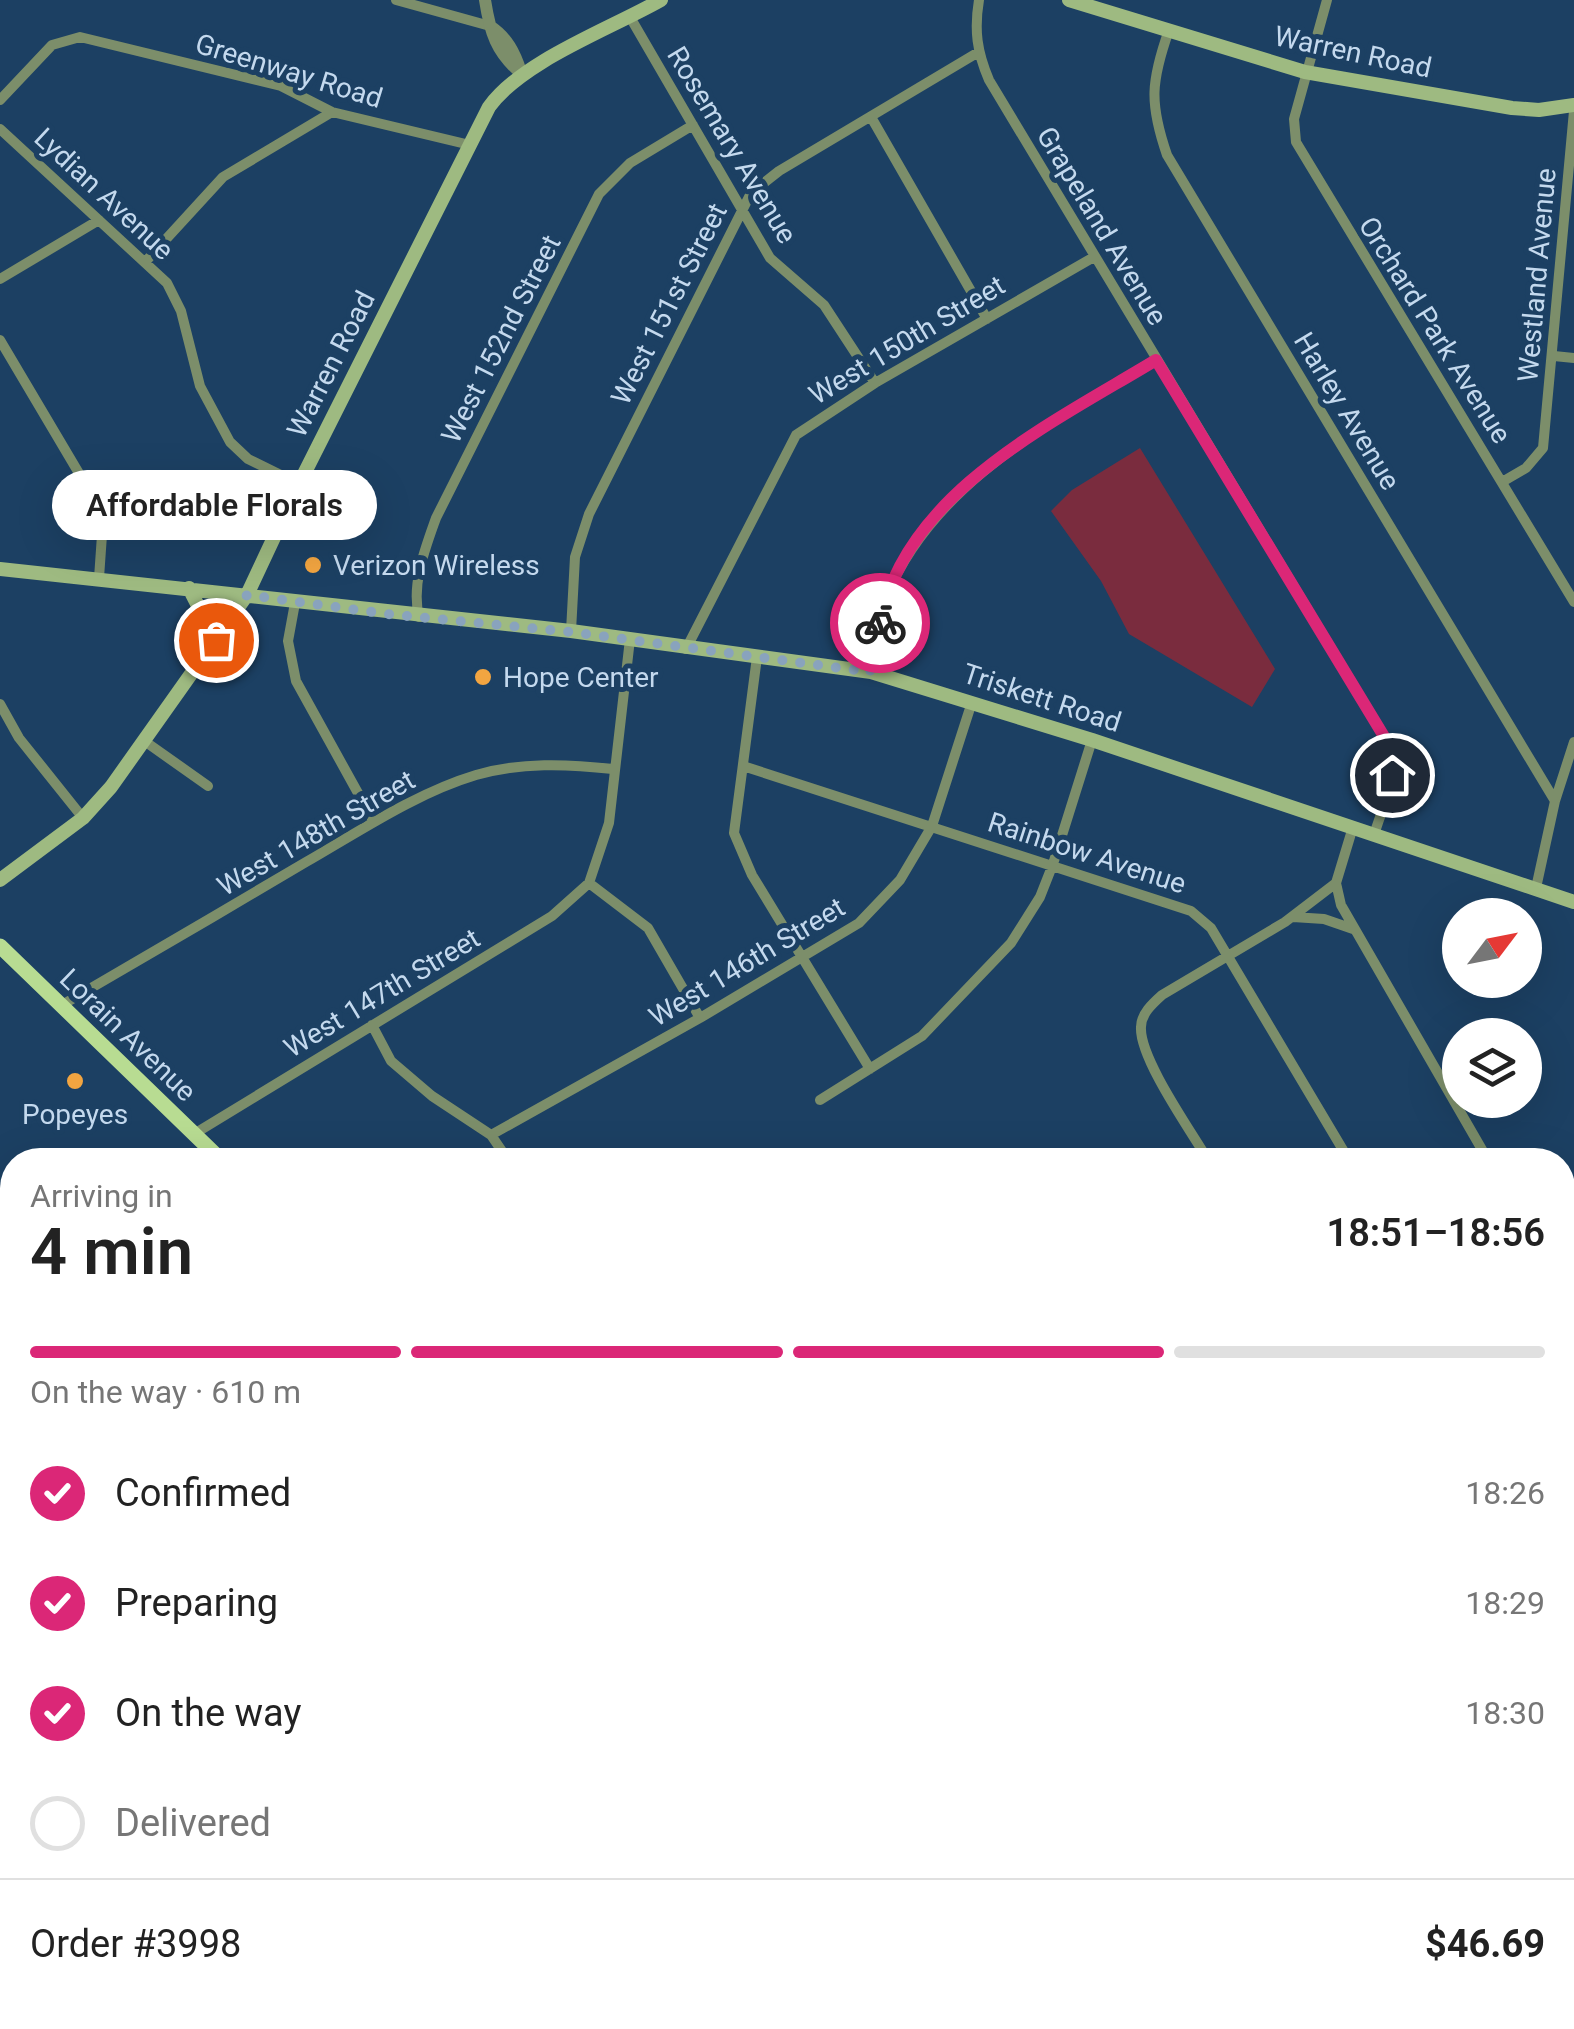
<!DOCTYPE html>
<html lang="en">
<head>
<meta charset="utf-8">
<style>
	:root { --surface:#fff; --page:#f6f6f6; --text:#222; --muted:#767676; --line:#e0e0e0; --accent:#db2777 }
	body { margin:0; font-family:Roboto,sans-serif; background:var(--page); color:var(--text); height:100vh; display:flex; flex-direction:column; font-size:38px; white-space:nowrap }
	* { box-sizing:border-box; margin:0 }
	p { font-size:32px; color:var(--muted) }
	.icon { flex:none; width:55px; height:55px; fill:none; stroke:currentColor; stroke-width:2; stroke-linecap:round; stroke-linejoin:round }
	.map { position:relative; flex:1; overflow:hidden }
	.drawer { position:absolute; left:0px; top:1148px; width:1575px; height:882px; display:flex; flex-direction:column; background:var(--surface); border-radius:40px 40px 0 0; box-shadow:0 10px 40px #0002 }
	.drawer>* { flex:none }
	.needle { width:65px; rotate:58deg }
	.controls { position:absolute; left:1442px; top:898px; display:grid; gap:20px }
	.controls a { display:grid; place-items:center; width:100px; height:100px; border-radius:50%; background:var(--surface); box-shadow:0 10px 40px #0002; font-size:50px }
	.pin { position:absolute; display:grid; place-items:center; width:85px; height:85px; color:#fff; margin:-42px; border:5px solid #fff; border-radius:50%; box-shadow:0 2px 10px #0007 }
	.courier { position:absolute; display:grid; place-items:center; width:100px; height:100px; margin:-50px; border:8px solid #db2777; border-radius:50%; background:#fff; color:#222; box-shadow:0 2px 12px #0007 }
	.bubble { position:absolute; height:70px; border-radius:35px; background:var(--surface); box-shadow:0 10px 40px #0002; font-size:32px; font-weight:600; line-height:70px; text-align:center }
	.headline em { font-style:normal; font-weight:600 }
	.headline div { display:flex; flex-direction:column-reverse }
	.headline { display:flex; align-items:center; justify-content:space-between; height:170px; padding:0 30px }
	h1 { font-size:65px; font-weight:600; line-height:75px }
	.bar { display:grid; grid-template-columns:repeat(4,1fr); gap:15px 10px; align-content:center; height:120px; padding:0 30px }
	.bar i { height:12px; border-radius:8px; background:var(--line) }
	.bar .on { background:var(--accent) }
	.bar p { grid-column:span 4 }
	.line { display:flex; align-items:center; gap:25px; padding:0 30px; border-top:2px solid var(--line) }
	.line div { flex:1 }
	ol { padding:0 30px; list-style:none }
	li { display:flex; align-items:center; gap:30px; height:110px }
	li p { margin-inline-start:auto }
	li .icon { padding:10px; border-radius:50%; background:var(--accent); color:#fff; stroke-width:4 }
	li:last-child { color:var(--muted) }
	li i { width:55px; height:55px; border:5px solid var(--line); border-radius:50% }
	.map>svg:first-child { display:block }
	.green { fill:#7a2c3e }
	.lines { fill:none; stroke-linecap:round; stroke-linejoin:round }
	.minor { stroke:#7c8e6a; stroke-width:10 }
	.tertiary { stroke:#7c8e6a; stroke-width:12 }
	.secondary { stroke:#9eba81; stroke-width:14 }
	.primary { stroke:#b8dc92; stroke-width:15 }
	.rail-casing { stroke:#a9c0d7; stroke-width:6 }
	.rail { stroke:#1c4063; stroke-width:2.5; stroke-dasharray:8; stroke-linecap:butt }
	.secondary-bridge { stroke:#9eba81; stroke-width:14 }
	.done { stroke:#89a3bd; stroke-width:10; stroke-dasharray:0 18 }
	.route { stroke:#db2777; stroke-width:12 }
	.poi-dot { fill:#f2a541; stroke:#1c4063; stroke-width:4 }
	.labels { text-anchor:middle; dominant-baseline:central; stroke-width:10; stroke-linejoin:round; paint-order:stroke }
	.street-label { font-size:28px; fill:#c4d9ee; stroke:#1c4063 }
	.poi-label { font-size:28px; fill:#c4d9ee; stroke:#1c4063; text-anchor:start }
</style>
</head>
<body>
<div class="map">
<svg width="1574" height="2029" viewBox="0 0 1574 2029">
	<rect width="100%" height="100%" fill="#1c4063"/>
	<!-- green -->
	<path class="green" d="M1140,448l135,221 -23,38 -123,-73 -28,-53 -50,-70 21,-21z
		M0,1669l12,21v64l-12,7z"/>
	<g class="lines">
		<!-- minor -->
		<path class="minor" d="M396,0l94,26
			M979,0c-5,30 -2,52 10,80l399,663c12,31 -5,62 -14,92
			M1327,0l-33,119 2,23 278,460
			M630,17l140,241 54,47 51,78
			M1169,30c-18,51 -20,73 -2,125l388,646
			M0,100l52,-55 28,-8 201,49 51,26 138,33
			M871,117l116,202
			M0,129l167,154 14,28 19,75 30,56 18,17 51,25
			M146,261l77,-84 109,-65
			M0,279l99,-59
			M0,340l96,162 6,33 -3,43
			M1554,356l20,2
			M1502,482l24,-14 17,-20 31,-337
			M295,603l-7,38 8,40 78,141
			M419,617c-8,-33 6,-68 17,-99l163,-324 31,-31 63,-38
			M571,631l4,-74 14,-43 162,-321 28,-22 198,-118
			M686,649l110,-214 79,-52 219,-126
			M757,657l-23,176 18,42 118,194
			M871,672c4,-24 5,-53 15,-75 49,-117 167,-175 269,-237
			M0,704l19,34 64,80
			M143,740l65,46
			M743,766l448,145 20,17 138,232
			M1353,827l-17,56 5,22 147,255
			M589,883l59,45 52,90
			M1536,888l19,-87 19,-59
			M1293,917l31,2 29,10
			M62,1005c81,-47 163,-95 244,-143 54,-31 110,-69 170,-87 44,-13 92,-11 137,-6
			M372,1025l19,36 41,35 59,39 17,25
			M820,1100l102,-64 89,-93 29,-46 13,-33 39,-124
			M194,1134l358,-218 37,-33 20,-60 21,-184
			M491,1135l209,-117 159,-95 41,-43 32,-54 40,-124
			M1208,1160c-17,-29 -69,-102 -67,-133 0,-13 11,-23 21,-32l123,-73 51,-39
			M1562,1287l12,20
			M1562,1373l12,-5
			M0,1814l12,20
			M1562,1899l12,-7
			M0,1945l12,-8
			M253,2018l7,11
			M421,2018l7,11
			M566,2018l7,11
			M942,2029l19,-11
			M1344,2029l20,-11
			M1566,2029l8,-5"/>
		<!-- tertiary -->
		<path class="tertiary" d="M485,0c5,32 11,53 37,74
			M490,26c17,11 25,27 31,46
			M641,2029l19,-11"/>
		<!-- secondary -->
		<path class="secondary" d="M1069,0l236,72 207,36 27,2 35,-5
			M0,569l571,62 300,41 221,68 482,162
			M189,588l26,51
			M0,880l83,-62 28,-31 136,-192 52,-111 190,-377c33,-46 121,-78 172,-107"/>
		<!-- primary -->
		<path class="primary" d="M0,946l221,214
			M1166,2018l17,11"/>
		<defs>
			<path id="rail" d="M0,1458h12
				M1562,1461h12
				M1562,1481h12"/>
		</defs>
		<!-- rail casing -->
		<use href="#rail" class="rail-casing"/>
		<!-- rail -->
		<use href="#rail" class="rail"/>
		<!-- secondary-bridge -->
		<path class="secondary-bridge" d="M1562,1480l12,-6"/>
	</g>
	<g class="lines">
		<!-- done -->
		<path class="done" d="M216,640l31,-45 140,19 184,18 299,40 10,-49"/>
		<!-- route -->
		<path class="route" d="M880,623c24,-130 174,-201 276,-263l232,383 5,14 -1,18"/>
	</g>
	<!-- markers -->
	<g class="poi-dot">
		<circle cx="313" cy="565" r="10"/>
		<circle cx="483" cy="677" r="10"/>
		<circle cx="75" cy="1081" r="10"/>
	</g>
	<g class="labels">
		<!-- street labels -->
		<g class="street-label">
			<text transform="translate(1353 52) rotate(12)">Warren Road</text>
			<text transform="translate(289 71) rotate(17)">Greenway Road</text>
			<text transform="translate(732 145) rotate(59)">Rosemary Avenue</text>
			<text transform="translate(104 194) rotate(43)">Lydian Avenue</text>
			<text transform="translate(1102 226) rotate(59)">Grapeland Avenue</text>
			<text transform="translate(1537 275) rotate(-85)">Westland Avenue</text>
			<text transform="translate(669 304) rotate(-63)">West 151st Street</text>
			<text transform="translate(1435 330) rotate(58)">Orchard Park Avenue</text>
			<text transform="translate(501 339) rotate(-63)">West 152nd Street</text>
			<text transform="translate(907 340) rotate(-31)">West 150th Street</text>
			<text transform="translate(331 364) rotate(-63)">Warren Road</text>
			<text transform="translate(1347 411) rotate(59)">Harley Avenue</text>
			<text transform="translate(1042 698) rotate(18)">Triskett Road</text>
			<text transform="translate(316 833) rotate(-30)">West 148th Street</text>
			<text transform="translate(1087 853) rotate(18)">Rainbow Avenue</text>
			<text transform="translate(747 962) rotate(-31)">West 146th Street</text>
			<text transform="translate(382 993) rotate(-31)">West 147th Street</text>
			<text transform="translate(128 1035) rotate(44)">Lorain Avenue</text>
		</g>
		<!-- poi labels -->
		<g class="poi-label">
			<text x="333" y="565">Verizon Wireless</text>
			<text x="503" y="677">Hope Center</text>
			<text x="75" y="1114" text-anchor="middle">Popeyes</text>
		</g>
	</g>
</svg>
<div class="controls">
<a><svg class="needle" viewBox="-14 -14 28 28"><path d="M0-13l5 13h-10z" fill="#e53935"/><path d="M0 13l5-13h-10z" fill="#767676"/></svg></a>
<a><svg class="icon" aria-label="layers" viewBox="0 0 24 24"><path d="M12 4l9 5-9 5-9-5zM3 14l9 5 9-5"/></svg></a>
</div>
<div class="pin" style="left:216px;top:640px;background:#ea580c"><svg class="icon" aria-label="bag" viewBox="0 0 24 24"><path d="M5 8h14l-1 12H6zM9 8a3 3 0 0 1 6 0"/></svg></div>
<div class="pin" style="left:1392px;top:775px;background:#1f2937"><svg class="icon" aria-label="home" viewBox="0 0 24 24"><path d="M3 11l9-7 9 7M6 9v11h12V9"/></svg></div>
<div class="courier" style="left:880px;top:623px"><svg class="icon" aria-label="bike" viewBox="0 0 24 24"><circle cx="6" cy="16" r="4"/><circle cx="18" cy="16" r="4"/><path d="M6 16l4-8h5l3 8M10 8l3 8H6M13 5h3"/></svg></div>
<div class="bubble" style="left:52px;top:470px;width:325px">Affordable Florals</div>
<section class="drawer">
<div class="headline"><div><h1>4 min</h1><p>Arriving in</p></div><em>18:51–18:56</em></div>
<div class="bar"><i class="on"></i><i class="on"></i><i class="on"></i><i></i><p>On the way · 610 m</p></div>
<ol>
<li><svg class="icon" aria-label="check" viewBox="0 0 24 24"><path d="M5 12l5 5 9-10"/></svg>Confirmed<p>18:26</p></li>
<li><svg class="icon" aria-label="check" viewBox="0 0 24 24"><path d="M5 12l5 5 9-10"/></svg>Preparing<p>18:29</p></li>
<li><svg class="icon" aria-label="check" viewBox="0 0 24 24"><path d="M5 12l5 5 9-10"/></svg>On the way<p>18:30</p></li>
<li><i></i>Delivered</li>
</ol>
<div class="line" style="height:130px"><div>Order #3998</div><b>$46.69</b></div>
</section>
</div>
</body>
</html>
